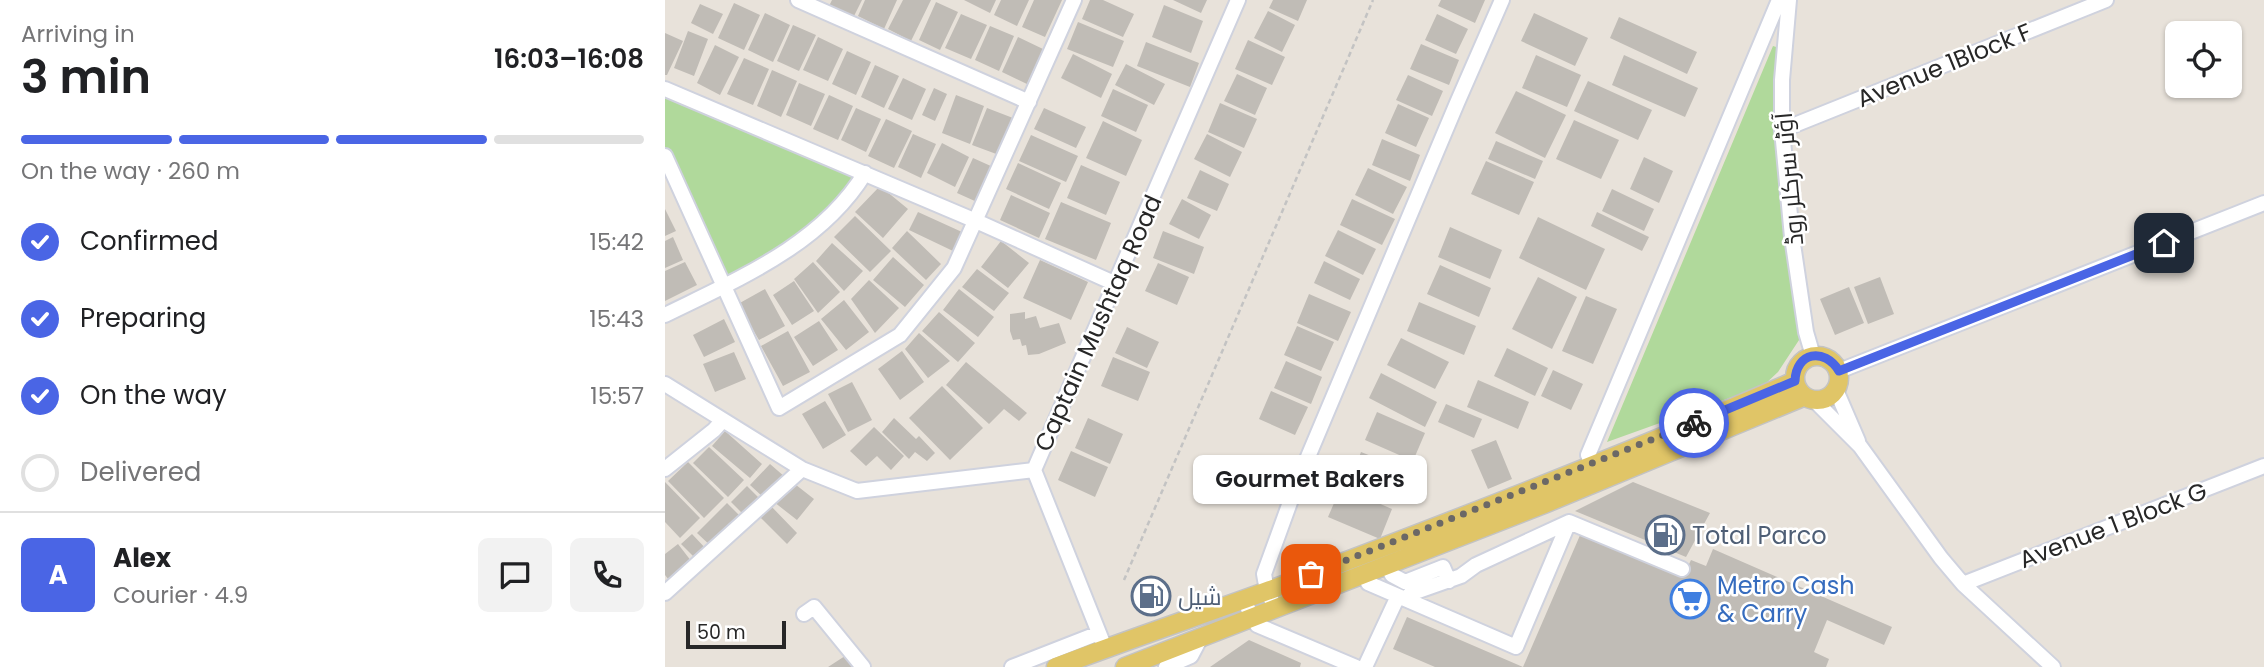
<!DOCTYPE html>
<html lang="en">
<head>
<meta charset="utf-8">
<style>
	:root { --surface:#fff; --page:#f2f2f2; --text:#202124; --muted:#757577; --line:#e0e0e0; --accent:#4a65e5 }
	body { margin:0; font-family:Poppins,Cairo,sans-serif; background:var(--page); color:var(--text); height:100vh; display:flex; flex-direction:column; font-size:26px; white-space:nowrap }
	* { box-sizing:border-box; margin:0 }
	p { font-size:23px; color:var(--muted) }
	.icon { flex:none; width:38px; height:38px; fill:none; stroke:currentColor; stroke-width:2; stroke-linecap:round; stroke-linejoin:round }
	.map { position:relative; flex:1; overflow:hidden }
	.details { display:flex; flex-direction:column; background:var(--surface); width:665px }
	.details>* { flex:none }
	.fabs { position:absolute; left:1500px; top:21px; display:grid; gap:14px }
	.fabs a { display:grid; place-items:center; width:77px; height:77px; border-radius:10px; background:var(--surface); box-shadow:0 2px 5px #0004; font-size:35px }
	.scale { position:absolute; left:21px; bottom:18px; width:100px; box-sizing:border-box; padding-left:7px; border:4px solid #272727; border-top:0; font-size:19px; line-height:24px; white-space:nowrap; color:#272727; -webkit-text-stroke:5px #fff; paint-order:stroke }
	.pin { position:absolute; display:grid; place-items:center; width:60px; height:60px; color:#fff; margin:-30px; border-radius:14px; box-shadow:0 4px 10px #0006 }
	.courier { position:absolute; display:grid; place-items:center; width:70px; height:70px; margin:-35px; border:5px solid #4a65e5; border-radius:50%; background:#fff; color:#222; box-shadow:0 2px 9px #0007 }
	.bubble { position:absolute; height:49px; border-radius:10px; background:var(--surface); box-shadow:0 2px 5px #0004; font-size:23px; font-weight:600; line-height:49px; text-align:center }
	.head em { font-style:normal; font-weight:600 }
	.head div { display:flex; flex-direction:column-reverse }
	.head { display:flex; align-items:center; justify-content:space-between; height:119px; padding:0 21px }
	h1 { font-size:46px; font-weight:600; line-height:52px }
	.bar { display:grid; grid-template-columns:repeat(4,1fr); gap:10px 7px; align-content:center; height:84px; padding:0 21px }
	.bar i { height:9px; border-radius:5px; background:var(--line) }
	.bar .selected { background:var(--accent) }
	.bar p { grid-column:span 4 }
	.line { display:flex; align-items:center; gap:18px; padding:0 21px; border-top:2px solid var(--line) }
	.line div { flex:1 }
	.round { display:grid; place-items:center; flex:none; width:74px; height:74px; border-radius:10px; background:var(--page) }
	ol { padding:0 21px; list-style:none }
	li { display:flex; align-items:center; gap:21px; height:77px }
	li p { margin-inline-start:auto }
	li .icon { padding:7px; border-radius:50%; background:var(--accent); color:#fff; stroke-width:4 }
	li:last-child { color:var(--muted) }
	li i { width:38px; height:38px; border:4px solid var(--line); border-radius:50% }
	main { display:flex; flex:1; min-height:0 }
	.map>svg:first-child { display:block }
	.green { fill:#b0d99b }
	.building { fill:#c0bcb6 }
	.lines { fill:none; stroke-linecap:round; stroke-linejoin:round }
	.minor-casing { stroke:#cfd2de; stroke-width:18 }
	.major-casing { stroke:#c3c3c3; stroke-width:21 }
	.path { stroke:#c3c3c3; stroke-width:2.5; stroke-dasharray:5 3.5; stroke-linecap:butt }
	.minor { stroke:#fff; stroke-width:14 }
	.major { stroke:#e0c567; stroke-width:18 }
	.done { stroke:#6b6866; stroke-width:7; stroke-dasharray:0 12.6 }
	.route { stroke:#4a65e5; stroke-width:9 }
	.labels { text-anchor:middle; dominant-baseline:central; stroke-width:5; stroke-linejoin:round; paint-order:stroke }
	.street-label { font-size:24px; fill:#272727; stroke:#fff }
	.service-label { font-size:24px; fill:#4e5e75; stroke:#fff; text-anchor:start }
	.shop-label { font-size:24px; fill:#366cbe; stroke:#fff; text-anchor:start }
</style>
</head>
<body>
<main>
<section class="details">
<div class="head"><div><h1>3 min</h1><p>Arriving in</p></div><em>16:03–16:08</em></div>
<div class="bar"><i class="selected"></i><i class="selected"></i><i class="selected"></i><i></i><p>On the way · 260 m</p></div>
<ol>
<li><svg class="icon" aria-label="check" viewBox="0 0 24 24"><path d="M5 12l5 5 9-10"/></svg>Confirmed<p>15:42</p></li>
<li><svg class="icon" aria-label="check" viewBox="0 0 24 24"><path d="M5 12l5 5 9-10"/></svg>Preparing<p>15:43</p></li>
<li><svg class="icon" aria-label="check" viewBox="0 0 24 24"><path d="M5 12l5 5 9-10"/></svg>On the way<p>15:57</p></li>
<li><i></i>Delivered</li>
</ol>
<div class="line" style="height:126px"><b class="round" style="background:var(--accent);color:#fff">A</b><div><b>Alex</b><p>Courier · 4.9</p></div><a class="round"><svg class="icon" aria-label="chat" viewBox="0 0 24 24"><path d="M4 5h16v11H9l-5 4z"/></svg></a><a class="round"><svg class="icon" aria-label="phone" viewBox="0 0 24 24"><path d="M5 4h4l2 5-3 2q2 4 5 5l2-3 5 2v4C11 20 4 13 5 4z"/></svg></a></div>
</section>
<div class="map">
<svg width="1599" height="667" viewBox="0 0 1599 667">
	<rect width="100%" height="100%" fill="#e8e2da"/>
	<!-- green -->
	<path class="green" d="M1108,46l12,4 -8,65 24,222 -23,35 -15,14 -156,56z
		M0,89l200,84 -42,52 -100,62 -58,-131z"/>
	<!-- building -->
	<path class="building" d="M167,0h30l-9,18 -24,-12z
		M200,0h32l-13,29 -26,-13z
		M238,0h28l-20,41 -23,-12z
		M299,0h32l-6,13z
		M336,0h28l-12,26 -23,-11z
		M369,0h28l-17,37 -23,-10z
		M425,0h13l31,14 -11,23 -41,-18z
		M508,0h34l-6,13z
		M608,0h34l-9,21 -29,-13z
		M776,0h44l-10,23 -37,-17z
		M271,2l22,10 -18,38 -21,-10z
		M69,3l26,12 -16,35 -26,-12z
		M35,4l23,10 -10,20 -22,-11z
		M499,5l39,16 -12,32 -39,-16z
		M603,11l27,14 -13,27 -28,-14z
		M100,13l25,12 -17,37 -25,-12z
		M869,13l54,25 -13,28 -54,-25z
		M296,14l26,11 -16,34 -26,-11z
		M772,14l31,15 -12,25 -31,-14z
		M954,17l78,35 -10,22 -77,-36z
		M413,22l46,19 -11,26 -46,-18z
		M128,25l23,10 -17,36 -22,-10z
		M325,26l24,10 -15,35 -24,-11z
		M23,31l20,8 -14,37 -20,-8z
		M0,33l18,8 -16,34h-2z
		M153,37l25,12 -15,32 -25,-11z
		M353,37l25,12 -16,35 -25,-12z
		M583,40l37,17 -13,28 -37,-16z
		M481,42l53,21 -9,24 -53,-21z
		M756,44l38,16 -10,25 -39,-16z
		M50,45l24,12 -19,38 -23,-12z
		M182,51l24,11 -15,33 -24,-11z
		M408,54l39,20 -11,24 -40,-20z
		M871,55l45,20 -14,32 -45,-19z
		M959,55l74,33 -13,29 -73,-32z
		M79,58l25,11 -16,36 -26,-11z
		M461,64l39,20 -11,21 -39,-20z
		M210,65l24,11 -15,32 -23,-11z
		M107,70l25,11 -16,36 -24,-11z
		M572,74l30,14 -12,27 -31,-14z
		M743,75l35,16 -11,25 -36,-16z
		M238,78l23,11 -14,31 -24,-11z
		M923,81l64,29 -14,30 -64,-29z
		M134,83l26,11 -14,32 -25,-11z
		M269,88l13,6 -12,27 -13,-6z
		M448,89l35,16 -12,27 -35,-16z
		M851,91l50,24 -21,43 -50,-25z
		M164,95l24,11 -15,34 -25,-11z
		M291,95l28,11 -14,38 -28,-11z
		M555,103l37,16 -13,29 -36,-16z
		M733,104l31,14 -13,29 -31,-14z
		M191,108l25,11 -15,33 -25,-12z
		M322,108l26,10 -14,37 -27,-10z
		M379,108l42,19 -10,21 -42,-19z
		M221,119l26,12 -18,37 -26,-12z
		M909,120l45,20 -18,39 -45,-20z
		M438,121l39,19 -16,36 -40,-18z
		M248,134l23,10 -15,34 -23,-11z
		M542,134l35,18 -12,25 -36,-18z
		M366,135l47,21 -12,26 -47,-21z
		M717,139l38,16 -10,26 -38,-16z
		M831,141l47,20 -8,18 -47,-20z
		M277,143l27,14 -14,30 -28,-14z
		M979,157l29,14 -14,32 -29,-14z
		M308,158l20,9 -16,35 -20,-9z
		M821,161l48,21 -15,33 -48,-21z
		M353,163l43,20 -12,26 -43,-20z
		M416,165l39,17 -14,33 -39,-17z
		M703,168l39,19 -14,27 -38,-19z
		M535,170l29,14 -12,27 -30,-13z
		M215,186l28,23 -25,29 -28,-26z
		M947,189l42,20 -10,22 -42,-20z
		M346,195l39,18 -11,25 -39,-18z
		M517,199l29,16 -12,24 -30,-15z
		M687,199l43,20 -13,26 -42,-20z
		M396,202l50,21 -15,37 -51,-21z
		M0,209l11,22 -11,5z
		M253,212l44,20 -9,19 -44,-21z
		M932,212l52,25 -7,14 -51,-25z
		M190,216l36,35 -21,21 -36,-35z
		M873,217l67,32 -19,41 -67,-32z
		M785,227l52,23 -12,29 -52,-22z
		M673,230l38,19 -13,26 -38,-19z
		M242,231l34,33 -15,16 -34,-32z
		M498,231l41,16 -10,27 -41,-16z
		M8,237l10,23 -18,8v-27z
		M336,241l28,22 -21,25 -27,-21z
		M167,243l31,28 -19,20 -28,-30z
		M228,257l31,28 -19,22 -32,-27z
		M375,260l48,22 -17,38 -48,-22z
		M659,261l36,18 -10,21 -36,-17z
		M20,262l12,23 -32,16v-30z
		M148,262l27,30 -22,21 -24,-34z
		M493,263l31,14 -12,28 -32,-14z
		M775,265l51,23 -12,29 -52,-23z
		M312,269l32,24 -15,18 -32,-24z
		M873,277l39,20 -25,52 -40,-20z
		M1215,277l14,37 -26,10 -14,-37z
		M204,280l30,28 -24,25 -24,-34z
		M129,281l20,30 -22,14 -19,-30z
		M1184,287l15,36 -29,12 -15,-36z
		M100,289l20,37 -26,14 -21,-36z
		M294,289l35,28 -16,20 -35,-27z
		M644,294l42,18 -13,29 -41,-18z
		M921,296l31,13 -24,55 -31,-13z
		M179,300l25,32 -23,18 -25,-31z
		M754,302l57,24 -12,29 -57,-24z
		M274,312l36,31 -17,19 -36,-31z
		M360,312v7l11,-3 4,12 19,-5 7,20 -27,11 -11,1 -2,-10 -4,1 -2,-7 -7,1 -3,-9v-17z
		M59,319l11,23 -31,15 -11,-22z
		M154,321l19,29 -25,16 -19,-29z
		M632,326l37,16 -13,29 -37,-16z
		M462,327l32,15 -12,26 -32,-15z
		M123,331l22,41 -27,14 -22,-40z
		M254,333l31,28 -22,17 -23,-29z
		M736,338l48,24 -14,27 -48,-24z
		M842,348l41,20 -13,28 -41,-20z
		M237,351l22,31 -24,18 -22,-31z
		M69,352l12,27 -31,13 -12,-28z
		M448,357l37,15 -12,29 -37,-15z
		M621,361l36,16 -11,27 -37,-16z
		M301,362l61,51 -8,8 -15,-12 -15,15 -43,-39z
		M888,370l30,14 -12,26 -30,-14z
		M716,373l56,29 -12,25 -56,-29z
		M813,380l51,22 -11,27 -51,-22z
		M187,382l20,38 -24,12 -20,-38z
		M277,386l41,42 -33,32 -41,-42z
		M606,391l37,16 -13,28 -36,-16z
		M160,401l21,34 -23,14 -21,-35z
		M781,404l36,15 -8,19 -36,-16z
		M712,412l48,21 -12,28 -48,-21z
		M229,418l22,21 3,-3 16,17 -8,8 -12,-9 -6,7 -27,-27z
		M423,418l35,16 -13,30 -35,-16z
		M209,427l30,29 -13,14 -14,-14 -11,10 -16,-15z
		M60,431l37,33 -12,14 -38,-32z
		M831,440l16,39 -24,10 -17,-39z
		M44,447l35,33 -16,17 -35,-34z
		M406,451l37,16 -13,30 -37,-17z
		M696,452l43,17 -10,27 -43,-18z
		M23,462l36,36 -20,20 -36,-37z
		M105,464l15,13 -20,22 -15,-14z
		M126,481l23,18 -17,21 -23,-18z
		M0,482l35,36 -20,20 -15,-16z
		M968,482l77,31 -24,44 -111,-46z
		M82,486l13,13 -16,16 -13,-13z
		M676,487l51,22 -12,30 -52,-22z
		M62,503l15,15 -29,30 -16,-15z
		M104,504l28,29 -10,11 -29,-29z
		M916,533l102,44 8,-17 15,6 7,-17 179,78 -8,18 -57,-25 -13,32 15,7 -3,8h-303z
		M27,534l16,17 -10,10 -17,-17z
		M13,544l17,22 -23,18 -7,-9v-21z
		M742,617l116,50h-88l-42,-18z
		M584,640l52,23 -1,4h-90z
		M180,656l9,11h-26z"/>
	<g class="lines">
		<defs>
			<path id="minor" d="M133,0l231,102
				M1124,0l-7,80v50l10,107 14,95 7,24
				M0,89l311,132 140,63
				M1117,130l324,-130
				M0,156l114,252 121,-73 54,-67 120,-268
				M0,315c73,-36 156,-70 200,-142
				M1174,371l425,-168
				M0,384l137,85 55,22 177,-21
				M1171,390l22,51
				M1149,400l46,46 81,112 22,26 90,83
				M927,465l-4,-10 191,-455
				M0,469l49,-39 9,-10
				M722,566l5,9 13,7 38,-15 6,14
				M699,574l4,9 148,64 53,-125
				M1298,584l301,-118
				M0,593l137,-124
				M579,599l8,19 5,7 99,42
				M742,600l3,-6 51,-18 15,-11 93,-43 113,47
				M611,609l-9,-18 -3,-17 33,-91 160,-380 45,-103
				M139,614l10,-7 49,60
				M440,648l-71,-178 204,-470
				M347,667l87,-34
				M501,667l25,-11 9,-17
				M700,667l33,-71"/>
			<path id="major" d="M1130 378a22 22 0 1 1 44 0a22 22 0 1 1-44 0Z
				M391,667c71,-27 143,-51 214,-77 176,-66 352,-134 525,-209
				M460,667l419,-163 259,-107"/>
		</defs>
		<!-- minor casing -->
		<use href="#minor" class="minor-casing"/>
		<!-- major casing -->
		<use href="#major" class="major-casing"/>
		<!-- path -->
		<path class="path" d="M459,580l249,-580"/>
		<!-- minor -->
		<use href="#minor" class="minor"/>
		<!-- major -->
		<use href="#major" class="major"/>
	</g>
	<g class="lines">
		<!-- done -->
		<path class="done" d="M646,574l383,-151"/>
		<!-- route -->
		<path class="route" d="M1029,423l101,-42c1,-29 29,-34 44,-10l325,-128"/>
	</g>
	<!-- icons -->
	<defs>
		<symbol id="fuel-ring" viewBox="-11 -11 22 22"><circle r="9.5" fill="#fff" stroke="#5c6f8a" stroke-width="1.5"/><path d="M-5.5-6h7V0h2V4h1.3V-2.5L3-4.5l.8-.8L6-3V5H2.5V1h-1V6h-7ZM-4.2-4.7v3.2H.2V-4.7Z" fill="#5c6f8a"/></symbol>
		<symbol id="supermarket-ring" viewBox="-11 -11 22 22"><circle r="9.5" fill="#fff" stroke="#3f7fe0" stroke-width="1.5"/><path d="M-6-5.5h2.5l.6 2H6L4.5 2H-2.5L-4.4-4H-6ZM-1.5 3.2a1.3 1.3 0 1 0 .1 0ZM3 3.2a1.3 1.3 0 1 0 .1 0Z" fill="#3f7fe0"/></symbol>
	</defs>
	<g fill-rule="evenodd">
		<use href="#fuel-ring" x="978" y="513" width="44" height="44"/>
		<use href="#fuel-ring" x="464" y="574" width="44" height="44"/>
		<use href="#supermarket-ring" x="1003" y="577" width="44" height="44"/>
	</g>
	<g class="labels">
		<!-- street labels -->
		<g class="street-label">
			<text transform="translate(1279 65) rotate(-22)">Avenue 1Block F</text>
			<text transform="translate(1124 179) rotate(-95)">آؤٹر سرکلر روڈ</text>
			<text transform="translate(433 323) rotate(-66)">Captain Mushtaq Road</text>
			<text transform="translate(1448 525) rotate(-21)">Avenue 1 Block G</text>
		</g>
		<!-- service labels -->
		<g class="service-label">
			<text x="1027" y="535">Total Parco</text>
			<text x="513" y="596">شیل</text>
		</g>
		<!-- shop labels -->
		<g class="shop-label">
			<text x="1052" y="585">Metro Cash<tspan x="1052" dy="28">&amp; Carry</tspan></text>
		</g>
	</g>
</svg>
<div class="fabs">
<a><svg class="icon" aria-label="locate" viewBox="0 0 24 24"><circle cx="12" cy="12" r="6"/><path d="M12 2v4M12 18v4M2 12h4M18 12h4"/></svg></a>
</div>
<div class="scale">50 m</div>
<div class="pin" style="left:646px;top:574px;background:#ea580c"><svg class="icon" aria-label="bag" viewBox="0 0 24 24"><path d="M5 8h14l-1 12H6zM9 8a3 3 0 0 1 6 0"/></svg></div>
<div class="pin" style="left:1499px;top:243px;background:#1f2937"><svg class="icon" aria-label="home" viewBox="0 0 24 24"><path d="M3 11l9-7 9 7M6 9v11h12V9"/></svg></div>
<div class="courier" style="left:1029px;top:423px"><svg class="icon" aria-label="bike" viewBox="0 0 24 24"><circle cx="6" cy="16" r="4"/><circle cx="18" cy="16" r="4"/><path d="M6 16l4-8h5l3 8M10 8l3 8H6M13 5h3"/></svg></div>
<div class="bubble" style="left:528px;top:455px;width:234px">Gourmet Bakers</div>
</div>
</main>
</body>
</html>
